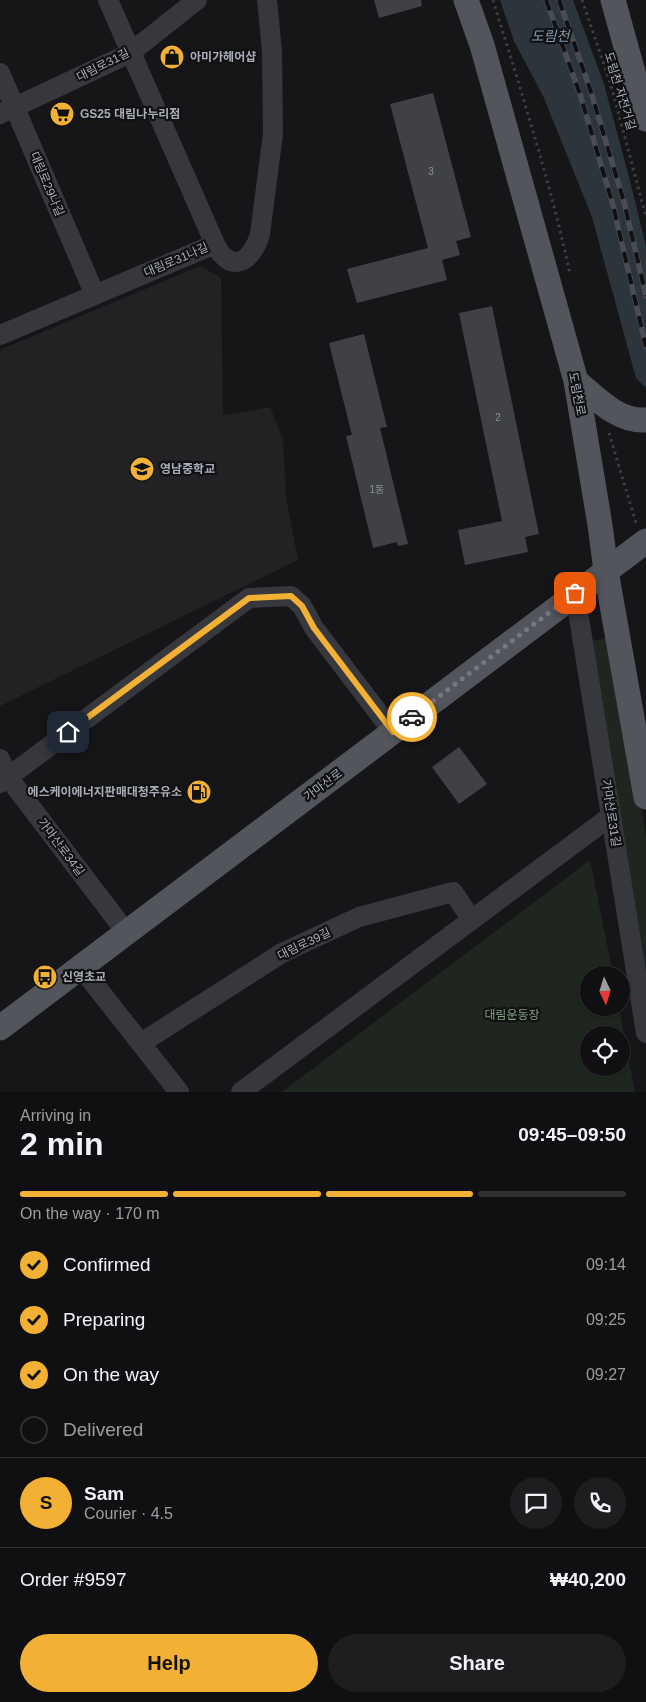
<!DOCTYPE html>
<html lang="en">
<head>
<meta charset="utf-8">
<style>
	:root { --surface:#101012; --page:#1e1e20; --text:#f1f3f6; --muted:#9c9d9f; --line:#303032; --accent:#f2b134 }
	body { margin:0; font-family:Helvetica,"Noto Sans KR",sans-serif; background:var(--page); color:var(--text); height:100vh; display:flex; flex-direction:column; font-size:19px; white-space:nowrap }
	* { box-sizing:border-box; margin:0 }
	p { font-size:16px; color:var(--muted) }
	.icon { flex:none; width:28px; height:28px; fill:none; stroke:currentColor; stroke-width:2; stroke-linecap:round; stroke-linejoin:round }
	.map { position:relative; height:1092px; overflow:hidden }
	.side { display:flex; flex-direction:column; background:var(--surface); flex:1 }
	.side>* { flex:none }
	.needle { width:32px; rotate:176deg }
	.buttons { position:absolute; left:580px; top:966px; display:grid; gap:10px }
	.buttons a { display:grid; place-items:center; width:50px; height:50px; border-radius:50%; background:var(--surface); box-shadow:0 1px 4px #0004,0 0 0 1px var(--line); font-size:25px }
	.pin { position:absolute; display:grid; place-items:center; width:42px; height:42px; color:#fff; margin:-21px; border-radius:10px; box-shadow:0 2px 8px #0006 }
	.courier { position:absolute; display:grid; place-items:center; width:50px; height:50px; margin:-25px; border:4px solid #f2b134; border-radius:50%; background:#fff; color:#222; box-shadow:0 1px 6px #0007 }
	.overview em { font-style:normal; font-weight:600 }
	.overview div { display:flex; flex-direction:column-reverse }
	.overview { display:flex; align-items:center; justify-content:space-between; height:85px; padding:0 20px }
	h1 { font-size:32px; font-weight:600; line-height:38px }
	.bar { display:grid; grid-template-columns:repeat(4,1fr); gap:8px 5px; align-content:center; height:60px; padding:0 20px }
	.bar i { height:6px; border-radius:4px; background:var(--line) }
	.bar .current { background:var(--accent) }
	.bar p { grid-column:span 4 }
	.line { display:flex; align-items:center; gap:12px; padding:0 20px; border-top:1px solid var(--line) }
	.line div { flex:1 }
	.round { display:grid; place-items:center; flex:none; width:52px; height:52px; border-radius:26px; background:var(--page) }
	ol { padding:0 20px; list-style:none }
	li { display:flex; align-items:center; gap:15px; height:55px }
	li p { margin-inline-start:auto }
	li .icon { padding:5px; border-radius:50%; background:var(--accent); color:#111; stroke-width:4 }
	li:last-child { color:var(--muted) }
	li i { width:28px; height:28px; border:2px solid var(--line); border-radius:50% }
	.cta { display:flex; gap:10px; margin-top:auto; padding:10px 20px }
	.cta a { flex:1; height:58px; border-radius:30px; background:var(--accent); color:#111; font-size:20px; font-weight:600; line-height:58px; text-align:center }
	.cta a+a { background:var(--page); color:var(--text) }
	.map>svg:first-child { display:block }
	.built { fill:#222225 }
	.green { fill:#1e261f; fill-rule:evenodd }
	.water { fill:#2c353c }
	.building { fill:#404145 }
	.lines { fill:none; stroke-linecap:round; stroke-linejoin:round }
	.path { stroke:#3d3f44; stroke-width:3; stroke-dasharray:2.5 4; stroke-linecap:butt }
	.minor { stroke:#37383d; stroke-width:20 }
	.major { stroke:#53555c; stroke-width:25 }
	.rail-casing { stroke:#4a4c52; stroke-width:5.5 }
	.rail { stroke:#111113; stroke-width:4; stroke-dasharray:11; stroke-linecap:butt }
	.done { stroke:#757880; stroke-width:5; stroke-dasharray:0 9 }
	.route { stroke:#f2b134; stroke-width:6 }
	.labels { text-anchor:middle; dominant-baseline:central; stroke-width:4.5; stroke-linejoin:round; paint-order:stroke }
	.number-label { font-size:10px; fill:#8e929b }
	.poi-label { font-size:12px; font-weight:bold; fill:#a8adb8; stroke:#111113; text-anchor:start }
	.street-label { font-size:12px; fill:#a8adb8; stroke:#111113 }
	.park-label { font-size:12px; fill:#7fa381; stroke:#111113 }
	.water-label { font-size:14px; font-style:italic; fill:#7f9bb3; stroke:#111113 }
</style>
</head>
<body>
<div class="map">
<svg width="646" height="1092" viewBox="0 0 646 1092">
	<rect width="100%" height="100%" fill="#161618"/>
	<!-- built -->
	<path class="built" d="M200,266l21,12 2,137 47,-8 13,33 3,58 12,62 -298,146v-356z"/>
	<!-- green -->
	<path class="green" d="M611,637l35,198v134l-54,-328z
		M590,860l23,115h-24v33h30l16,84h-353zM589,1035h32v33h-32z"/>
	<!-- water -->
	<path class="water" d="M500,0h73l31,84 25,93 17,69v142l-10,-10 -44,-161 -48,-119 -30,-57z"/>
	<!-- building -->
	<path class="building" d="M374,0h47l1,6 -43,12z
		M433,93l38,144 -15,4 4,14 -18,5 5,20 -90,23 -10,-34 81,-21 -38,-144z
		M492,306l47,228 -14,3 3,15 -63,13 -7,-35 44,-9 -43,-208z
		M364,334l23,93 -7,1 28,116 -10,2 -1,-4 -24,6 -27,-112 6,-1 -23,-92z
		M459,747l28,37 -28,20 -27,-37z"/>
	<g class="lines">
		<!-- path -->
		<path class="path" d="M493,0c28,91 57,181 77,274
			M582,0l29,85 35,132
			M609,433l27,90"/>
		<!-- minor -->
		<path class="minor" d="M0,73l95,222
			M0,114l130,-61 67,-53
			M215,244c16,31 37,18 45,-10l13,-100 -1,-83 -5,-51
			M0,335l215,-91 -107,-244
			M575,593l71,440
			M0,759l8,18 118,155
			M0,783l249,-185 42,-2 11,10 12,22 79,104
			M80,966l99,126
			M141,1043l141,-90 77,-36 94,-25 19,28
			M241,1092l370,-276"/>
		<!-- major -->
		<path class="major" d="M466,0l16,45 94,336 24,144 6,46 40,226
			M613,0l33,119
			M576,381c20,17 42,41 70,39
			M0,1028l646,-487"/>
		<defs>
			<path id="rail" d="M546,0l34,94 33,111 33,142
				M559,0l32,92 33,110 22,94"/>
		</defs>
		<!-- rail casing -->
		<use href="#rail" class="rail-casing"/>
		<!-- rail -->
		<use href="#rail" class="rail"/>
	</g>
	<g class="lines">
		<!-- done -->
		<path class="done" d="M412,717l163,-124"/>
		<!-- route -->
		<path class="route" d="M68,732l181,-134 42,-2 11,10 12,22 79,104 19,-15"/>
	</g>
	<!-- icons -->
	<defs>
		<symbol id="shop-disc" viewBox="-11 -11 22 22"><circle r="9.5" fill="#f2b134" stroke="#111113"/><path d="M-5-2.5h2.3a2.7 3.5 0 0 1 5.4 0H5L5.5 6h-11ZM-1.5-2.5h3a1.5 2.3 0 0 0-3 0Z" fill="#111"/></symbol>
		<symbol id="supermarket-disc" viewBox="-11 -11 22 22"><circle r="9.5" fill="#f2b134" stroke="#111113"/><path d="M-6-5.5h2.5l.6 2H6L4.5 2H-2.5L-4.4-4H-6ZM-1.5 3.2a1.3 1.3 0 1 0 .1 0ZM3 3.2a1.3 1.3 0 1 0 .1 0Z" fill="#111"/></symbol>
		<symbol id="school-disc" viewBox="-11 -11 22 22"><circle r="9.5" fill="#f2b134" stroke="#111113"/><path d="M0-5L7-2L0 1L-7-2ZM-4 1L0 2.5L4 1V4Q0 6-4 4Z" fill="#111"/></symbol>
		<symbol id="fuel-disc" viewBox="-11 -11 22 22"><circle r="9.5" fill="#f2b134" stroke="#111113"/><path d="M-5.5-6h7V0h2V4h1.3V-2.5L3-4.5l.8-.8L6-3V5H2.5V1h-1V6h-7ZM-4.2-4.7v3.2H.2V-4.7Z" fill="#111"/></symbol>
		<symbol id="bus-disc" viewBox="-11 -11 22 22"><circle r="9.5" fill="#f2b134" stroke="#111113"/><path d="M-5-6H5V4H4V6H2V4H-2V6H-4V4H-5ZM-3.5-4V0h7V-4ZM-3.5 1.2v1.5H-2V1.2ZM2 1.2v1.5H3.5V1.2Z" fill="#111"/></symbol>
	</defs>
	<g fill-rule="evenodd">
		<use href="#shop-disc" x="158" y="43" width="28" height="28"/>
		<use href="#supermarket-disc" x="48" y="100" width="28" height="28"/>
		<use href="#school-disc" x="128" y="455" width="28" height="28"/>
		<use href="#fuel-disc" x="185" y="778" width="28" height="28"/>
		<use href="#bus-disc" x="31" y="963" width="28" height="28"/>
	</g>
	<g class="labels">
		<!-- number labels -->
		<g class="number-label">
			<text x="431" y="171">3</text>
			<text x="498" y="417">2</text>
			<text x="377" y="489">1동</text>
		</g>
		<!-- poi labels -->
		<g class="poi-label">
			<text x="190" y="57">아미가헤어샵</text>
			<text x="80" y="114">GS25 대림나누리점</text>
			<text x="160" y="469">영남중학교</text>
			<text x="182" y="792" text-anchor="end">에스케이에너지판매대청주유소</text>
			<text x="62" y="977">신영초교</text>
		</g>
		<!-- street labels -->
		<g class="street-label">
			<text transform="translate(103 65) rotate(-27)">대림로31길</text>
			<text transform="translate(620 91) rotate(73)">도림천 자전거길</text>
			<text transform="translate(47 184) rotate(67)">대림로29나길</text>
			<text transform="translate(176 260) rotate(-23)">대림로31나길</text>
			<text transform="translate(577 394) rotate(79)">도림천로</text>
			<text transform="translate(323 785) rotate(-37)">가마산로</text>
			<text transform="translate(611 813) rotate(81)">가마산로31길</text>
			<text transform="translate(61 847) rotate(53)">가마산로34길</text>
			<text transform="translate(304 944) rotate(-26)">대림로39길</text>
		</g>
		<!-- park labels -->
		<g class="park-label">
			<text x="512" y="1015">대림운동장</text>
		</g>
		<!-- water labels -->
		<g class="water-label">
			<text x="550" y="36">도림천</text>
		</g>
	</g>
</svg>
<div class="buttons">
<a><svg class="needle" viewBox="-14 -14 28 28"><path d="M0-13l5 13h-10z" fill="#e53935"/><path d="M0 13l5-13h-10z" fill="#9c9d9f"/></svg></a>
<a><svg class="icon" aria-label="locate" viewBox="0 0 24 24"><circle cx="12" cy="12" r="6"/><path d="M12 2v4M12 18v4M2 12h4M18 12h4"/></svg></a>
</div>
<div class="pin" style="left:575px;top:593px;background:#ea580c"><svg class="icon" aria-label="bag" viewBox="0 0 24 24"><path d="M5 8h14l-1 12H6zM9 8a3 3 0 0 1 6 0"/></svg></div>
<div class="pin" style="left:68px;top:732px;background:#1f2937"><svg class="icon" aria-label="home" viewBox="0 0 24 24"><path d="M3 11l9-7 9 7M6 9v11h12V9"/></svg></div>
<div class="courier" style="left:412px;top:717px"><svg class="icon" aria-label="car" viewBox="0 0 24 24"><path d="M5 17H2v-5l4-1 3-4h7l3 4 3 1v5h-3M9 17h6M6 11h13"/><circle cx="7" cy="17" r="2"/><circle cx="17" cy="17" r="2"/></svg></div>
</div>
<section class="side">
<div class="overview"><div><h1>2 min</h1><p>Arriving in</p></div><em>09:45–09:50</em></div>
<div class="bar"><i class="current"></i><i class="current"></i><i class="current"></i><i></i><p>On the way · 170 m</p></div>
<ol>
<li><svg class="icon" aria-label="check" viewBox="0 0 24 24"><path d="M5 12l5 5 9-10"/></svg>Confirmed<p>09:14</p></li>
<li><svg class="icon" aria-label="check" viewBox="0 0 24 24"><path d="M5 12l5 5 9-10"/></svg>Preparing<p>09:25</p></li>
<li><svg class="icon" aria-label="check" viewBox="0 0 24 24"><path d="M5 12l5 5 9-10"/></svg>On the way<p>09:27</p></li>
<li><i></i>Delivered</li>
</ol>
<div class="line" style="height:90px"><b class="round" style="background:var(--accent);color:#111">S</b><div><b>Sam</b><p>Courier · 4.5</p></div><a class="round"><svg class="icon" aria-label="chat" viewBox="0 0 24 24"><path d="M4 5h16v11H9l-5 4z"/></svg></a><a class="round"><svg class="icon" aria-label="phone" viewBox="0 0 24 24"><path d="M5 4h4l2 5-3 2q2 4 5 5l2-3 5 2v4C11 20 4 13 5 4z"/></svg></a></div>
<div class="line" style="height:65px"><div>Order #9597</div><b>₩40,200</b></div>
<div class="cta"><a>Help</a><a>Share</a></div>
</section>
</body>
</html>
